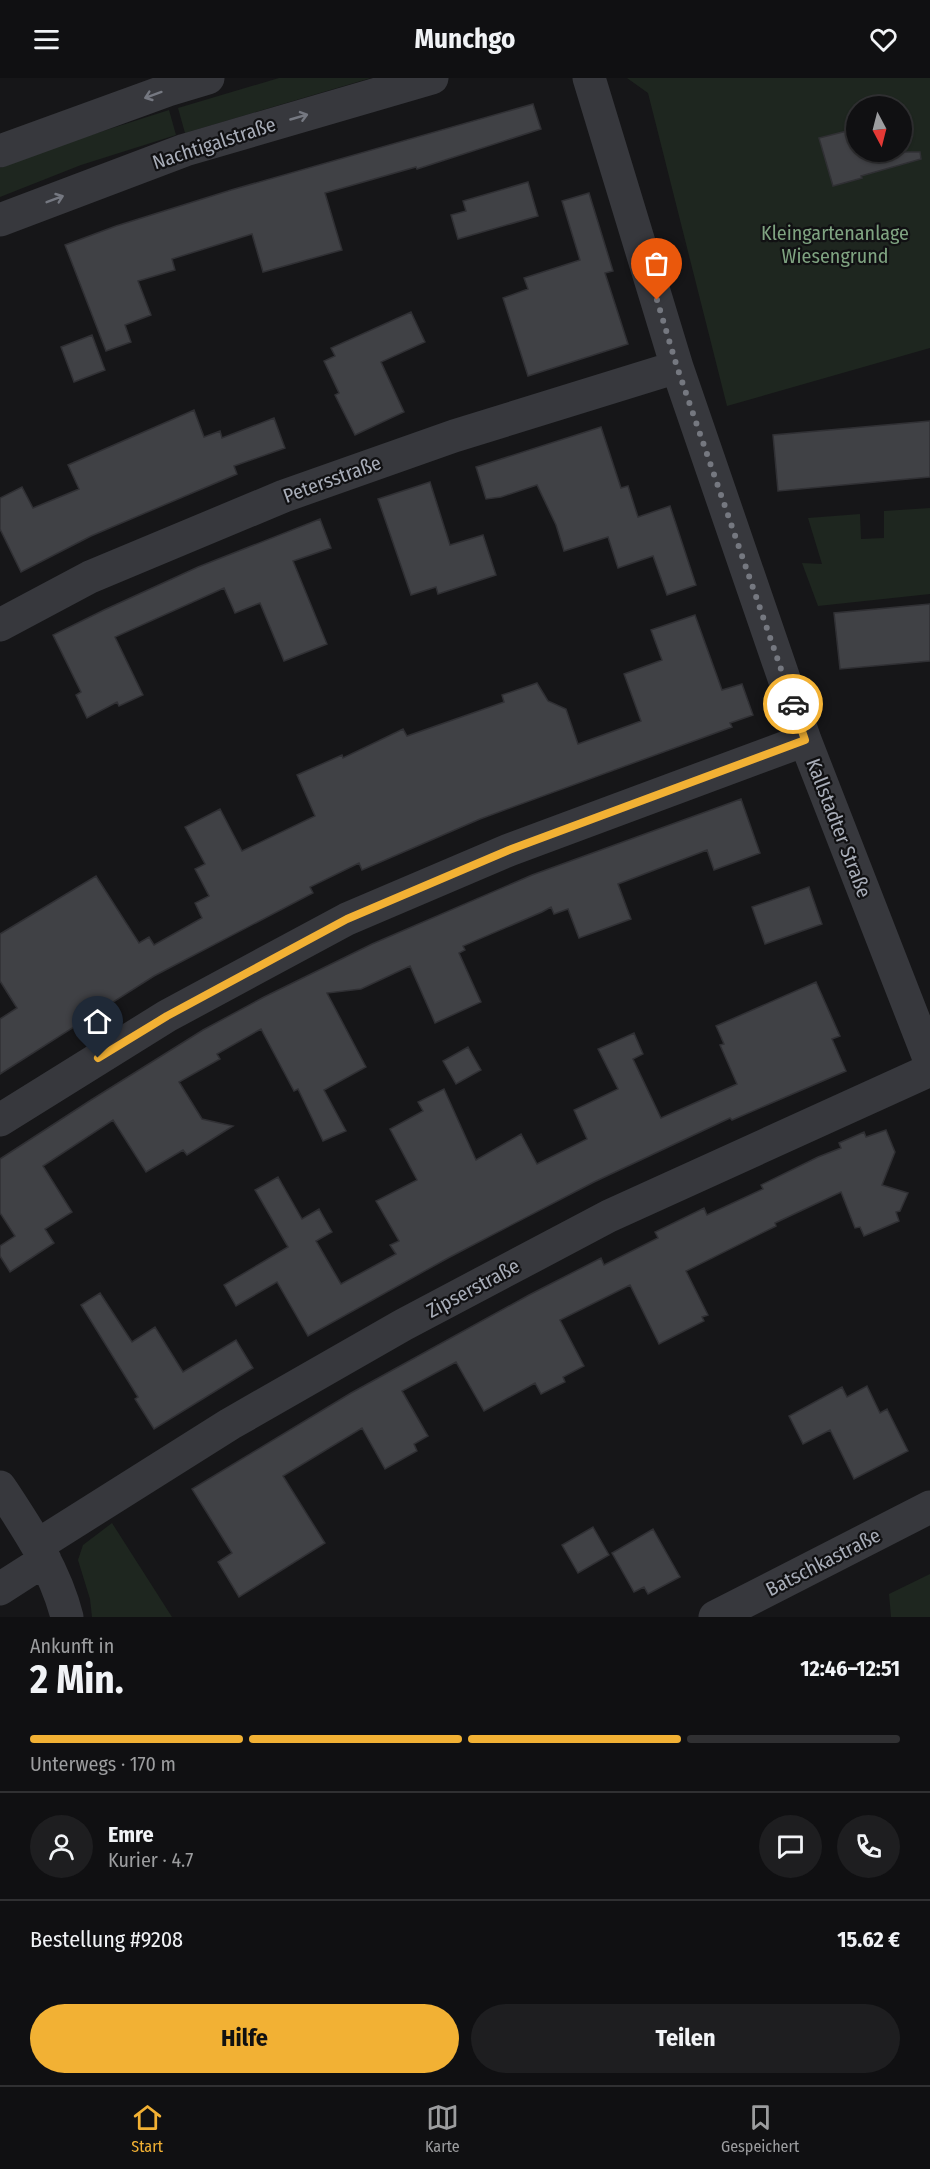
<!DOCTYPE html>
<html lang="de">
<head>
<meta charset="utf-8">
<style>
	:root { --surface:#101012; --page:#1e1e20; --text:#f1f3f6; --muted:#9c9d9f; --line:#303032; --accent:#f2b134 }
	body { margin:0; font-family:"Fira Sans Condensed",sans-serif; background:var(--page); color:var(--text); height:100vh; display:flex; flex-direction:column; font-size:22px; white-space:nowrap }
	* { box-sizing:border-box; margin:0 }
	p { font-size:20px; color:var(--muted) }
	.icon { flex:none; width:33px; height:33px; fill:none; stroke:currentColor; stroke-width:2; stroke-linecap:round; stroke-linejoin:round }
	.map { position:relative; height:1539px; overflow:hidden }
	.panel { display:flex; flex-direction:column; background:var(--surface); flex:1 }
	.panel>* { flex:none }
	.needle { width:39px; rotate:173deg }
	.controls { position:absolute; left:846px; top:18px; display:grid; gap:12px }
	.controls a { display:grid; place-items:center; width:66px; height:66px; border-radius:50%; background:var(--surface); box-shadow:0 2px 4px #0004,0 0 0 2px var(--line); font-size:30px }
	.pin { position:absolute; display:grid; place-items:center; width:51px; height:51px; color:#fff; margin:-62px -26px; border-radius:50% 50% 50% 0; rotate:-45deg; box-shadow:0 0 6px #0007 }
	.pin .icon { rotate:45deg }
	.courier { position:absolute; display:grid; place-items:center; width:60px; height:60px; margin:-30px; border:4px solid #f2b134; border-radius:50%; background:#fff; color:#222; box-shadow:0 2px 8px #0007 }
	.head em { font-style:normal; font-weight:700 }
	.head div { display:flex; flex-direction:column-reverse }
	.head { display:flex; align-items:center; justify-content:space-between; height:102px; padding:0 30px }
	h1 { font-size:39px; font-weight:700; line-height:45px }
	.bar { display:grid; grid-template-columns:repeat(4,1fr); gap:9px 6px; align-content:center; height:72px; padding:0 30px }
	.bar i { height:8px; border-radius:4px; background:var(--line) }
	.bar .selected { background:var(--accent) }
	.bar p { grid-column:span 4 }
	.line { display:flex; align-items:center; gap:15px; padding:0 30px; border-top:2px solid var(--line) }
	.line div { flex:1 }
	.round { display:grid; place-items:center; flex:none; width:63px; height:63px; border-radius:32px; background:var(--page) }
	.action { display:flex; gap:12px; margin-top:auto; padding:12px 30px }
	.action a { flex:1; height:69px; border-radius:36px; background:var(--accent); color:#111; font-size:24px; font-weight:700; line-height:69px; text-align:center }
	.action a+a { background:var(--page); color:var(--text) }
	header { display:flex; justify-content:space-between; align-items:center; height:78px; padding:0 30px; background:var(--surface); font-size:27px; font-weight:700 }
	.dock { display:flex; justify-content:space-around; align-items:center; height:84px; border-top:2px solid var(--line); background:var(--surface); font-size:16px; color:var(--muted) }
	.dock a { display:grid; justify-items:center; gap:3px }
	.dock .selected { color:var(--accent) }
	.map>svg:first-child { display:block }
	.green { fill:#1e261f; fill-rule:evenodd }
	.building { fill:#404145; stroke:#303034; stroke-width:1.5 }
	.lines { fill:none; stroke-linecap:round; stroke-linejoin:round }
	.minor { stroke:#37383d; stroke-width:33 }
	.oneway { stroke:#757881 }
	.done { stroke:#757880; stroke-width:6; stroke-dasharray:0 10.8 }
	.route { stroke:#f2b134; stroke-width:8 }
	.labels { text-anchor:middle; dominant-baseline:central; stroke-width:4.5; stroke-linejoin:round; paint-order:stroke }
	.street-label { font-size:20px; fill:#a8adb8; stroke:#111113 }
	.park-label { font-size:20px; fill:#7fa381; stroke:#111113 }
</style>
</head>
<body>
<header><svg class="icon" aria-label="menu" viewBox="0 0 24 24"><path d="M4 6h16M4 12h16M4 18h16"/></svg>Munchgo<svg class="icon" aria-label="heart" viewBox="0 0 24 24"><path d="M12 20l-8-8c-3-5 5-10 8-4 3-6 11-1 8 4z"/></svg></header>
<div class="map">
<svg width="930" height="1539" viewBox="0 0 930 1539">
	<rect width="100%" height="100%" fill="#161618"/>
	<!-- green -->
	<path class="green" d="M279,0h92l-186,55 -7,-25z
		M627,0h303v270l-203,58 -79,-313zM856,28h46v46h-46z
		M169,32l7,25 -95,30 -81,32v-29l72,-27z
		M930,430v86l-112,12 -16,-43 20,1 -14,-46 52,-4 1,25 23,-1v-27z
		M112,1445l60,94h-80l-2,-18 -12,-39 5,-15z
		M930,1496v43h-39l-2,-23z"/>
	<!-- building -->
	<path class="building" d="M533,26l8,25 -124,40 -1,-2 -91,26 17,57 -79,22 -11,-38 -80,25 3,11 -37,11 13,34 -26,10 6,17 -25,9 -41,-106 51,-19 115,-36z
		M851,52l5,22h64l1,7 -60,17 1,2 -29,8 -14,-48z
		M528,104l10,34 -80,23 -7,-24 15,-4 -3,-10z
		M589,115l24,78 -8,2 23,71 -100,32 -25,-78 25,-9 -4,-11 56,-18 -18,-59z
		M411,234l14,30 -44,20 23,50 -49,23 -20,-40 4,-2 -15,-32 11,-5 -4,-8z
		M92,257l13,35 -31,12 -13,-35z
		M194,332l10,27 16,-6 2,7 52,-20 11,30 -51,18 3,8 -146,62 -70,36 -21,-43v-31l22,-11 11,21 46,-19 -11,-24z
		M930,343v56l-152,14 -5,-56z
		M601,349l20,61 7,-2 10,31 32,-11 26,79 -29,10 -14,-39 -35,12 -10,-31 -44,14 -8,-26 -19,-40 -36,12 -15,2 -10,-32z
		M430,404l20,63 33,-10 13,40 -58,19 -2,-7 -25,8 -33,-96z
		M320,441l11,29 -38,13 34,83 -43,17 -24,-58 -25,10 -11,-25 -109,49 28,58 -24,11 -2,-4 -30,16 -11,-23 5,-3 -28,-57 51,-25 94,-43z
		M930,526v57l-90,8 -6,-56z
		M695,537l27,75 20,-6 11,31 -23,8 2,4 -252,92 -118,51 -3,-7 -49,24 3,6 -159,83 -154,98v-55l17,-11 -17,-27v-47l96,-58 43,67 10,-6 5,8 48,-27 -7,-15 14,-7 -14,-27 10,-5 -20,-37 35,-18 22,42 73,-35 -18,-41 45,-20 1,3 60,-29 4,7 97,-34 -2,-7 35,-12 11,18 18,8 12,35 63,-23 -17,-47 38,-14 -11,-30z
		M741,721l19,54 -46,17 -7,-20 -89,34 13,35 -52,19 -11,-29 -14,5 -3,-7 -9,5 -79,34 2,4 -6,3 22,49 -46,21 -25,-57 -49,23 -34,4 39,74 -42,23 22,41 -23,10 -25,-52 -4,2 -33,-62 -44,25 3,5 -41,23 23,37 31,7 -46,29 -4,-5 -37,22 -33,-52 -70,46 29,46 -27,17 9,14 -44,29 -10,-16v-10l15,-10 -15,-23v-54l91,-59 112,-70 61,-33 108,-53 160,-69z
		M809,809l13,37 -57,20 -13,-37z
		M816,904l24,54 -8,3 14,32 -114,49 -2,-2 -136,64 -146,76 -140,78 -31,-54 -41,24 -12,-21 64,-38 -33,-57 23,-13 24,42 17,-10 13,23 -16,9 25,43 55,-30 -6,-9 9,-4 -23,-40 41,-21 -27,-51 33,-18 -5,-9 26,-13 32,71 45,-26 16,30 50,-25 -13,-29 44,-21 -20,-40 36,-16 9,21 -10,5 28,59 76,-34 -17,-39 4,-1 -8,-18z
		M468,969l13,23 -25,14 -13,-23z
		M886,1052l9,22 -13,33 26,8 -8,18 -4,1 3,9 -35,15 -4,-9 -5,1 -14,-36 -66,31 1,3 -90,45 22,44 -6,2 2,4 -45,23 -29,-59 -70,35 24,46 -21,11 2,5 -24,12 -6,-11 -51,28 -28,-49 -54,29 26,45 -14,8 3,7 -32,18 -23,-41 -79,48 42,67 -86,54 -21,-35 14,-9 -40,-64 159,-96 178,-98 72,-37 3,7 54,-27 -3,-6 49,-24 3,7 56,-26 -2,-4 57,-28 23,-9 -2,-5 25,-11 2,5z
		M100,1215l32,49 23,-15 28,45 53,-32 17,28 -99,61 -19,-30 3,-2 -57,-92z
		M867,1308l13,27 7,-4 21,42 -54,28 -24,-49 -27,14 -14,-28 53,-29 5,10z
		M593,1449l16,28 -31,18 -16,-28z
		M653,1451l27,48 -32,17 -4,-7 -10,5 -22,-39z"/>
	<g class="lines">
		<!-- minor -->
		<path class="minor" d="M589,0l88,289 111,323 17,50 125,321
			M0,73l168,-61 40,-12
			M0,142l185,-70 247,-72
			M0,547l90,-48 194,-81 170,-60 223,-69
			M0,1042l167,-104 180,-97 162,-69 296,-110
			M0,1409c27,41 55,82 67,130
			M38,1467l192,-121 173,-99 206,-109 321,-146
			M0,1511l45,-29
			M715,1539l215,-110"/>
	</g>
	<!-- one-way arrows -->
	<defs><path id="oneway-shaft" d="M-6 0H5M1.5-3L5.5 0L1.5 3" fill="none" stroke-width="1.6" stroke-linecap="round" stroke-linejoin="round" transform="scale(1.5)"/></defs>
	<g class="oneway">
		<use href="#oneway-shaft" transform="translate(153 17) rotate(160)"/>
		<use href="#oneway-shaft" transform="translate(299 39) rotate(-16)"/>
		<use href="#oneway-shaft" transform="translate(55 121) rotate(-21)"/>
	</g>
	<g class="lines">
		<!-- done -->
		<path class="done" d="M657,222l20,67 116,337"/>
		<!-- route -->
		<path class="route" d="M98,980l69,-42 180,-97 162,-69 296,-110 -12,-36"/>
	</g>
	<g class="labels">
		<!-- street labels -->
		<g class="street-label">
			<text transform="translate(214 65) rotate(-18)">Nachtigalstraße</text>
			<text transform="translate(332 401) rotate(-20)">Petersstraße</text>
			<text transform="translate(839 750) rotate(69)">Kallstadter Straße</text>
			<text transform="translate(473 1210) rotate(-28)">Zipserstraße</text>
			<text transform="translate(823 1484) rotate(-27)">Batschkastraße</text>
		</g>
		<!-- park labels -->
		<g class="park-label">
			<text x="835" y="155">Kleingartenanlage<tspan x="835" dy="23">Wiesengrund</tspan></text>
		</g>
	</g>
</svg>
<div class="controls">
<a><svg class="needle" viewBox="-14 -14 28 28"><path d="M0-13l5 13h-10z" fill="#e53935"/><path d="M0 13l5-13h-10z" fill="#9c9d9f"/></svg></a>
</div>
<div class="pin" style="left:657px;top:222px;background:#ea580c"><svg class="icon" aria-label="bag" viewBox="0 0 24 24"><path d="M5 8h14l-1 12H6zM9 8a3 3 0 0 1 6 0"/></svg></div>
<div class="pin" style="left:98px;top:980px;background:#1f2937"><svg class="icon" aria-label="home" viewBox="0 0 24 24"><path d="M3 11l9-7 9 7M6 9v11h12V9"/></svg></div>
<div class="courier" style="left:793px;top:626px"><svg class="icon" aria-label="car" viewBox="0 0 24 24"><path d="M5 17H2v-5l4-1 3-4h7l3 4 3 1v5h-3M9 17h6M6 11h13"/><circle cx="7" cy="17" r="2"/><circle cx="17" cy="17" r="2"/></svg></div>
</div>
<section class="panel">
<div class="head"><div><h1>2 Min.</h1><p>Ankunft in</p></div><em>12:46–12:51</em></div>
<div class="bar"><i class="selected"></i><i class="selected"></i><i class="selected"></i><i></i><p>Unterwegs · 170 m</p></div>
<div class="line" style="height:108px"><a class="round"><svg class="icon" aria-label="person" viewBox="0 0 24 24"><circle cx="12" cy="8" r="4"/><path d="M4 21q1-7 8-7t8 7"/></svg></a><div><b>Emre</b><p>Kurier · 4.7</p></div><a class="round"><svg class="icon" aria-label="chat" viewBox="0 0 24 24"><path d="M4 5h16v11H9l-5 4z"/></svg></a><a class="round"><svg class="icon" aria-label="phone" viewBox="0 0 24 24"><path d="M5 4h4l2 5-3 2q2 4 5 5l2-3 5 2v4C11 20 4 13 5 4z"/></svg></a></div>
<div class="line" style="height:78px"><div>Bestellung #9208</div><b>15.62 €</b></div>
<div class="action"><a>Hilfe</a><a>Teilen</a></div>
</section>
<nav class="dock">
<a class="selected"><svg class="icon" aria-label="home" viewBox="0 0 24 24"><path d="M3 11l9-7 9 7M6 9v11h12V9"/></svg>Start</a>
<a><svg class="icon" aria-label="map" viewBox="0 0 24 24"><path d="M3 6l6-2 6 2 6-2v14l-6 2-6-2-6 2zM9 4v14M15 6v14"/></svg>Karte</a>
<a><svg class="icon" aria-label="saved" viewBox="0 0 24 24"><path d="M7 4h10v16l-5-4-5 4z"/></svg>Gespeichert</a>
</nav>
</body>
</html>
